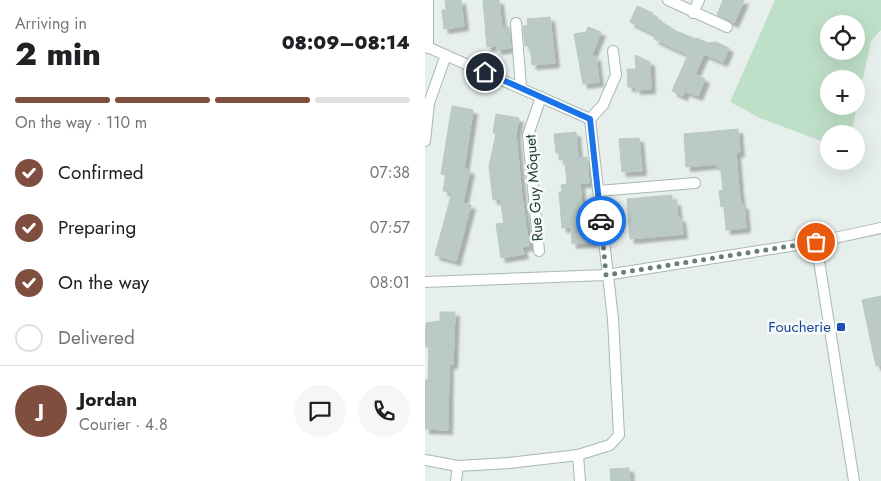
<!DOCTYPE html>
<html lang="en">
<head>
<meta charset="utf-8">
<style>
	:root { --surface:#fff; --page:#f6f6f6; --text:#202124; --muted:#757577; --line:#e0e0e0; --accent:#7f4e3f }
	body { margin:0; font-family:Jost,sans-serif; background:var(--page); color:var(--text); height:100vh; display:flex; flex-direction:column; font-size:19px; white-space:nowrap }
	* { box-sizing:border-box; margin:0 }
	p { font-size:16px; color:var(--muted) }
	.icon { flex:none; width:28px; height:28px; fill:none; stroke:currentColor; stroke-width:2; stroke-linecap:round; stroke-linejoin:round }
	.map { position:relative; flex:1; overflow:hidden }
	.side { display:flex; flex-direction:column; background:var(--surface); width:425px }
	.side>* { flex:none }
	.tools { position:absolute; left:395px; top:15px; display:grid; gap:10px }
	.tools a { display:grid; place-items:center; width:45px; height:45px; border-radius:50%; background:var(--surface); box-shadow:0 5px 20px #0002; font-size:25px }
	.pin { position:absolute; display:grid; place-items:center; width:42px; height:42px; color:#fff; margin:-21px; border:2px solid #fff; border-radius:50%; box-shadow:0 1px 5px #0007 }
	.courier { position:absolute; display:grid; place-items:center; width:50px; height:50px; margin:-25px; border:4px solid #1a73e8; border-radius:50%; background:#fff; color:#222; box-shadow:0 1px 6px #0007 }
	.head em { font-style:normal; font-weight:800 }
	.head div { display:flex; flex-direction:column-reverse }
	.head { display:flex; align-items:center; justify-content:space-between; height:85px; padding:0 15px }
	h1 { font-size:32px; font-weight:800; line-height:38px }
	.bar { display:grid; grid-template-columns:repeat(4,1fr); gap:8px 5px; align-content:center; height:60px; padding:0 15px }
	.bar i { height:6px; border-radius:4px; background:var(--line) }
	.bar .on { background:var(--accent) }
	.bar p { grid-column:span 4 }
	.line { display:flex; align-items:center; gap:12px; padding:0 15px; border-top:1px solid var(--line) }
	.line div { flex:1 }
	.round { display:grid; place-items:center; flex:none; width:52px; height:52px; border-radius:26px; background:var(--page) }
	ol { padding:0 15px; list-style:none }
	li { display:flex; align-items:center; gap:15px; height:55px }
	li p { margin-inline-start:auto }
	li .icon { padding:5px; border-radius:50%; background:var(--accent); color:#fff; stroke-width:4 }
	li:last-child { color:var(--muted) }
	li i { width:28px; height:28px; border:2px solid var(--line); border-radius:50% }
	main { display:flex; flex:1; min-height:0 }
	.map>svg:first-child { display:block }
	.green { fill:#bfe0c8; fill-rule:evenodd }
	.building { fill:#bbcac4; stroke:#b8c9c2; filter:url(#shadow) }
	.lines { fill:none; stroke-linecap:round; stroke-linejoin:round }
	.street-casing { stroke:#a8b8b2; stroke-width:12 }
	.street { stroke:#fff; stroke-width:10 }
	.done { stroke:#687f78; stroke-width:5; stroke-dasharray:0 9 }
	.route { stroke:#1a73e8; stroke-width:6 }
	.transit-dot { fill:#1a4fb4; stroke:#f7fbf9; stroke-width:2 }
	.labels { text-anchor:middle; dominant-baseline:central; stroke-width:5; stroke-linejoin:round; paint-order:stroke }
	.street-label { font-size:15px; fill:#24423a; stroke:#f7fbf9 }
	.transit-label { font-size:15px; fill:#164399; stroke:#f7fbf9; text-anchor:end }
</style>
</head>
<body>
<main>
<section class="side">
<div class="head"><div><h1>2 min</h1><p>Arriving in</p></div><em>08:09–08:14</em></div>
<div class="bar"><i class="on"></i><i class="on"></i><i class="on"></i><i></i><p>On the way · 110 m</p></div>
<ol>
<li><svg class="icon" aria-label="check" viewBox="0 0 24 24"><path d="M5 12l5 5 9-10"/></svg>Confirmed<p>07:38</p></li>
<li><svg class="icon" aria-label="check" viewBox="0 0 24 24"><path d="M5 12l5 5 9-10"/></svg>Preparing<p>07:57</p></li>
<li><svg class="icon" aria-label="check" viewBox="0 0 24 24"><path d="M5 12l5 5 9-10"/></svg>On the way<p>08:01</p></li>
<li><i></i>Delivered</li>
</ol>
<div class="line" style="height:90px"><b class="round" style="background:var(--accent);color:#fff">J</b><div><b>Jordan</b><p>Courier · 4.8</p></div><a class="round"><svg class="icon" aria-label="chat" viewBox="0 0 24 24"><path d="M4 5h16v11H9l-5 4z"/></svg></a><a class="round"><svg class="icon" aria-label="phone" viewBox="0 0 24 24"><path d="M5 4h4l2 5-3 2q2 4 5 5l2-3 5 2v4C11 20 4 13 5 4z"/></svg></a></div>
</section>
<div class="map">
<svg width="456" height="481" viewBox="0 0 456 481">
	<defs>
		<filter id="shadow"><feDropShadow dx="4.5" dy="4.5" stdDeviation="1" flood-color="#0004"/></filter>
	</defs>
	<rect width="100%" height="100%" fill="#e6efeb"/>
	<!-- green -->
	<path class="green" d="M350,0h106v30l-10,11 -20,93h-22v10l-69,-26 -30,-16zM404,24h27v27h-27zM404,79h27v27h-27z"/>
	<!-- building -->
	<path class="building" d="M20,0h16l3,26 -20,3 -2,-19h4z
		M58,0h16l3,28 7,-1 2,21 -14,2 -1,-5 -9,2z
		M298,0h21l-10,23 -17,-8z
		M212,6l16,7 -1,2 5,2v2l19,12 20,8v-1l13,5 7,-1 13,6 -6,14 -19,-8 -9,20 10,5 -7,17 -13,-5 -2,5 -11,-5 16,-36 -34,-16 2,-4 -26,-13z
		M125,17l5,46 -23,2 -2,-19h-5l-2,-20 5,-1 -1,-6z
		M163,27l13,5 -10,25 5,-1 3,26 -16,2 -9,-50 12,-2z
		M210,55l15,7 1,27 -15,1v-3h-8l-1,-18h9z
		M27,106l21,4 -9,59 6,1 -7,33 8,2 -15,56 -21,-6 17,-63 -9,-1 3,-16 -5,-1z
		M71,114l23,4 -3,16 6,63 7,49 -7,1 2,7 -23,4 -5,-34 8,-1 -4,-24 -7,1 -4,-34 7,-32 -3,-1z
		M313,129l2,23 -4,1 3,36 2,16h3l2,23 -20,2 -2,-24 -3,1 -2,-16 4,-1 -2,-20h-3l-1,-6 -31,3 -2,-33z
		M151,132l2,26 9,-1 2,26h-9l3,34 9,-1 2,26 -22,2 -1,-17 -9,1 -3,-36h3l-1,-7 6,-1 -2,-25 -6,1v-7h-3l-2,-19z
		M214,138l3,33 -20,1 -3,-33z
		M247,195v7l4,-1 2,17h3l2,16 -53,5 -3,-40z
		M456,296v69l-5,1 -14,-66z
		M15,312h15l-2,52h-4l-1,66 -23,-1v-49h3l1,-33h-4l1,-24 14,-2z
		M204,468l1,13h-19l-1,-12z"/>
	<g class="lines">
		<defs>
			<path id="street" d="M3,0v48
				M243,0l59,27
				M268,13l6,-13
				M91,23l5,64
				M0,46l165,73 23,200 6,116 -9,10 -32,10 -69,8 -51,3 -33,-6
				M165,119l13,-14 13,-30 -3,-24
				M0,141l4,-38 17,-48
				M173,191l97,-8
				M391,242l38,239
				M114,251l-11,-116 13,-38
				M0,282l181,-7 210,-33 65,-14
				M153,455l2,26
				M31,481l2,-15"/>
		</defs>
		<!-- street casing -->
		<use href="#street" class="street-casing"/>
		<!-- street -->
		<use href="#street" class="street"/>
	</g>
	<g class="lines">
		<!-- done -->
		<path class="done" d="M176,221l5,54 210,-33"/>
		<!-- route -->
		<path class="route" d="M60,72l105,47 11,102"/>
	</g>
	<!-- markers -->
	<rect class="transit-dot" x="411" y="322" width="10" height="10" rx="2.5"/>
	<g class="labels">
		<!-- street labels -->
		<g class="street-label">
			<text transform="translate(109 188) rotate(-94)">Rue Guy Môquet</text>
		</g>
		<!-- transit labels -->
		<g class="transit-label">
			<text x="406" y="327">Foucherie</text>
		</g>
	</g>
</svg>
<div class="tools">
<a><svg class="icon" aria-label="locate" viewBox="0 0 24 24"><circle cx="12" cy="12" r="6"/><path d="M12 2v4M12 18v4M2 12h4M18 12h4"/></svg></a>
<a>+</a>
<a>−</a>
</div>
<div class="pin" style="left:391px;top:242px;background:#ea580c"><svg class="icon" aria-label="bag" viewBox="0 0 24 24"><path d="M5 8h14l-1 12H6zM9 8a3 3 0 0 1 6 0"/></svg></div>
<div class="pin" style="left:60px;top:72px;background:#1f2937"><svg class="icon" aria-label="home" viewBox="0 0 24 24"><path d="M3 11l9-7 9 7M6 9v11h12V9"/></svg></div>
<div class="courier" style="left:176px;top:221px"><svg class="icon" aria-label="car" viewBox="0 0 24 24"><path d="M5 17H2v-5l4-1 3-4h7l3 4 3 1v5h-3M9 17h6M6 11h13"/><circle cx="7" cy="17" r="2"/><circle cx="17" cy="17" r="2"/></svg></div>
</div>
</main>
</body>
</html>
